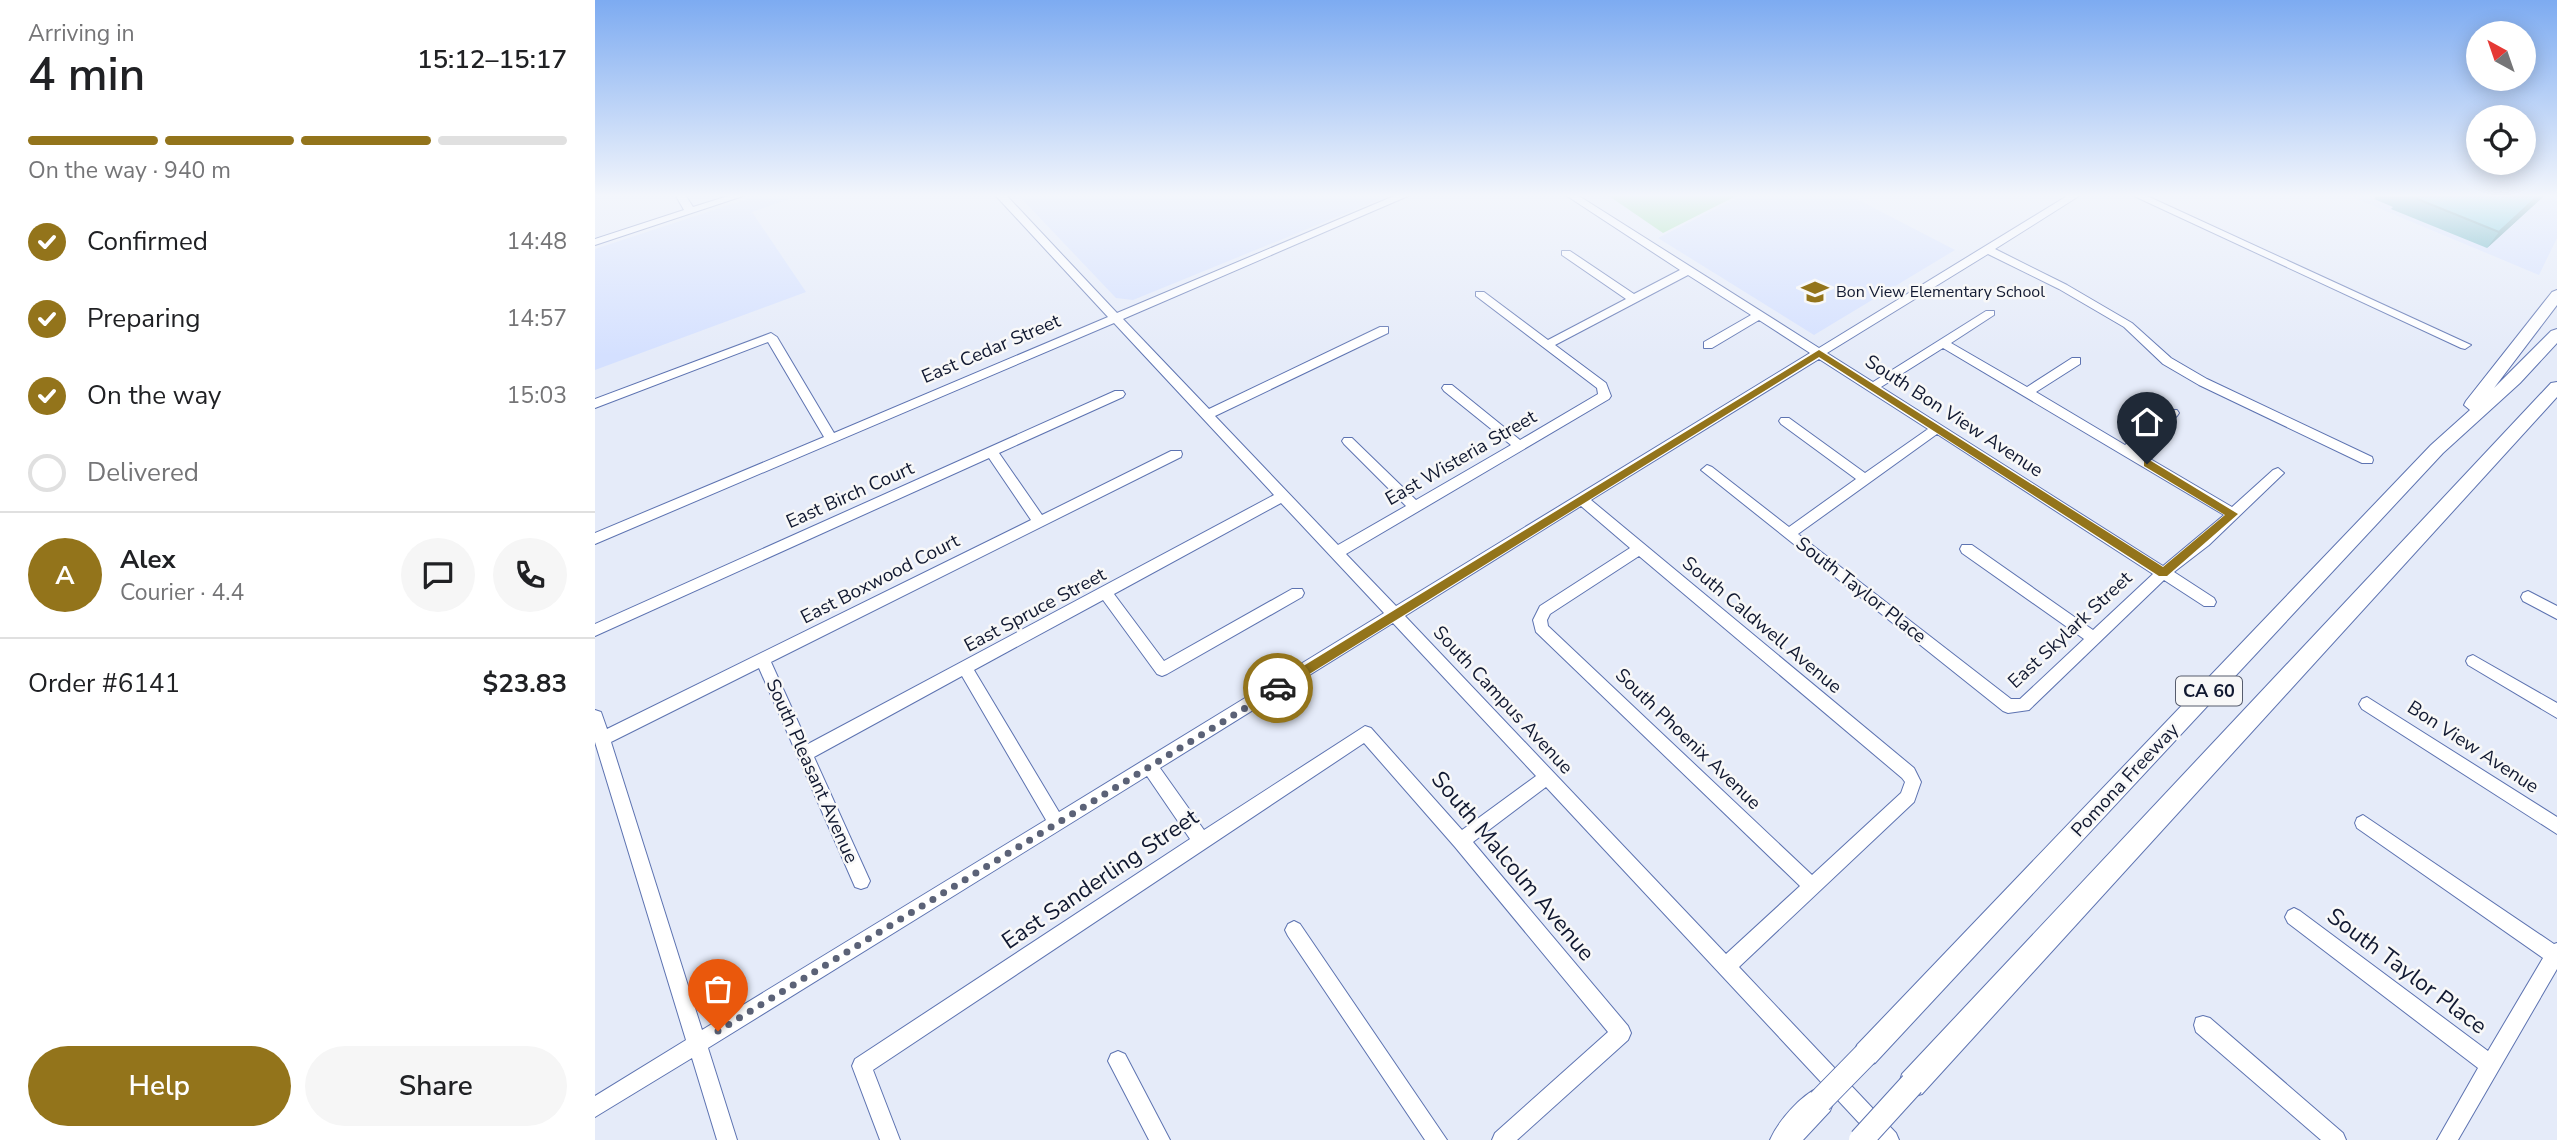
<!DOCTYPE html>
<html lang="en">
<head>
<meta charset="utf-8">
<style>
	:root { --surface:#fff; --page:#f6f6f6; --text:#202124; --muted:#757577; --line:#e0e0e0; --accent:#93741b }
	body { margin:0; font-family:"Nunito Sans",sans-serif; background:var(--page); color:var(--text); height:100vh; display:flex; flex-direction:column; font-size:26px; white-space:nowrap }
	* { box-sizing:border-box; margin:0 }
	p { font-size:23px; color:var(--muted) }
	.icon { flex:none; width:38px; height:38px; fill:none; stroke:currentColor; stroke-width:2; stroke-linecap:round; stroke-linejoin:round }
	.map { position:relative; flex:1; overflow:hidden }
	.details { display:flex; flex-direction:column; background:var(--surface); width:595px }
	.details>* { flex:none }
	.needle { width:46px; rotate:320deg }
	.buttons { position:absolute; left:1871px; top:21px; display:grid; gap:14px }
	.buttons a { display:grid; place-items:center; width:70px; height:70px; border-radius:50%; background:var(--surface); box-shadow:0 4px 18px #0003; font-size:35px }
	.pin { position:absolute; display:grid; place-items:center; width:60px; height:60px; color:#fff; margin:-72px -30px; border-radius:50% 50% 50% 0; rotate:-45deg; box-shadow:0 0 7px #0007 }
	.pin .icon { rotate:45deg }
	.courier { position:absolute; display:grid; place-items:center; width:70px; height:70px; margin:-35px; border:5px solid #93741b; border-radius:50%; background:#fff; color:#222; box-shadow:0 2px 9px #0007 }
	.headline em { font-style:normal; font-weight:600 }
	.headline div { display:flex; flex-direction:column-reverse }
	.headline { display:flex; align-items:center; justify-content:space-between; height:119px; padding:0 28px }
	h1 { font-size:46px; font-weight:600; line-height:52px }
	.bar { display:grid; grid-template-columns:repeat(4,1fr); gap:10px 7px; align-content:center; height:84px; padding:0 28px }
	.bar i { height:9px; border-radius:5px; background:var(--line) }
	.bar .active { background:var(--accent) }
	.bar p { grid-column:span 4 }
	.line { display:flex; align-items:center; gap:18px; padding:0 28px; border-top:2px solid var(--line) }
	.line div { flex:1 }
	.round { display:grid; place-items:center; flex:none; width:74px; height:74px; border-radius:37px; background:var(--page) }
	ol { padding:0 28px; list-style:none }
	li { display:flex; align-items:center; gap:21px; height:77px }
	li p { margin-inline-start:auto }
	li .icon { padding:7px; border-radius:50%; background:var(--accent); color:#fff; stroke-width:4 }
	li:last-child { color:var(--muted) }
	li i { width:38px; height:38px; border:4px solid var(--line); border-radius:50% }
	.button { display:flex; gap:14px; margin-top:auto; padding:14px 28px }
	.button a { flex:1; height:80px; border-radius:42px; background:var(--accent); color:#fff; font-size:28px; font-weight:600; line-height:80px; text-align:center }
	.button a+a { background:var(--page); color:var(--text) }
	main { display:flex; flex:1; min-height:0 }
	.map>svg:first-child { display:block }
	.built { fill:#d4e0ff }
	.green { fill:#96e1a3 }
	.lines { fill:none; stroke-linecap:round; stroke-linejoin:round }
	.minor-casing { stroke:#5d73b1; stroke-width:2 }
	.highway-casing { stroke:#5d73b1; stroke-width:2 }
	.minor { fill:#fff; fill-rule:evenodd }
	.highway { fill:#fff; fill-rule:evenodd }
	.highway-bridge-casing { stroke:#5d73b1; stroke-width:26; stroke-linecap:butt }
	.highway-bridge { stroke:#fff; stroke-width:24 }
	.wall { fill:#4ca7b5 }
	.shaded-wall { fill:#3e8894 }
	.building { fill:#58c2d3; stroke:#3e8894; stroke-width:2 }
	.route { fill:#93741b }
	.done { stroke:#5b6277; stroke-width:7; stroke-dasharray:0 12.6 }
	.labels { text-anchor:middle; dominant-baseline:central; stroke-width:5; stroke-linejoin:round; paint-order:stroke }
	.far-poi-label { font-size:16px; fill:#111931; stroke:#f8f8f8; text-anchor:start }
	.shield { fill:#f8f8f8; stroke:#565c6d; stroke-width:2 }
	.shield-label { font-size:18px; font-weight:bold; fill:#111931 }
	.street-label { font-size:19px; fill:#111931; stroke:#f8f8f8 }
	.near-street-label { font-size:23px; fill:#111931; stroke:#f8f8f8 }
</style>
</head>
<body>
<main>
<section class="details">
<div class="headline"><div><h1>4 min</h1><p>Arriving in</p></div><em>15:12–15:17</em></div>
<div class="bar"><i class="active"></i><i class="active"></i><i class="active"></i><i></i><p>On the way · 940 m</p></div>
<ol>
<li><svg class="icon" aria-label="check" viewBox="0 0 24 24"><path d="M5 12l5 5 9-10"/></svg>Confirmed<p>14:48</p></li>
<li><svg class="icon" aria-label="check" viewBox="0 0 24 24"><path d="M5 12l5 5 9-10"/></svg>Preparing<p>14:57</p></li>
<li><svg class="icon" aria-label="check" viewBox="0 0 24 24"><path d="M5 12l5 5 9-10"/></svg>On the way<p>15:03</p></li>
<li><i></i>Delivered</li>
</ol>
<div class="line" style="height:126px"><b class="round" style="background:var(--accent);color:#fff">A</b><div><b>Alex</b><p>Courier · 4.4</p></div><a class="round"><svg class="icon" aria-label="chat" viewBox="0 0 24 24"><path d="M4 5h16v11H9l-5 4z"/></svg></a><a class="round"><svg class="icon" aria-label="phone" viewBox="0 0 24 24"><path d="M5 4h4l2 5-3 2q2 4 5 5l2-3 5 2v4C11 20 4 13 5 4z"/></svg></a></div>
<div class="line" style="height:91px"><div>Order #6141</div><b>$23.83</b></div>
<div class="button"><a>Help</a><a>Share</a></div>
</section>
<div class="map">
<svg width="1962" height="1140" viewBox="0 0 1962 1140">
	<rect width="100%" height="100%" fill="#e5ebf9"/>
	<!-- built -->
	<path class="built" d="M161,196h42l-46,16 54,80 -211,78v-121z
		M424,196h369l-255,104 -17,-2z
		M1146,196h110l104,54 -141,85 -156,-97z
		M1755,196h207v42l-18,37z"/>
	<!-- green -->
	<path class="green" d="M1014,196h127l-73,37z"/>
	<g class="lines">
		<defs>
			<path id="minor" d="M81,196h10l7,11 35,-11h15l-148,49v-6l89,-29z
				M401,196h11l110,117 277,-117h14l-285,123 86,90 171,-82h8v6l-173,83 123,129 68,-39 -62,-62 -2,-3 2,-3h8l64,62 95,-55 -67,-54 -2,-3 2,-3h8l68,55 78,-46 -1,-6 -121,-92v-4h8l64,48 78,-41 -64,-44v-4h8l64,43 46,-24 -113,-74h12l240,152 248,-152h12l-84,53 72,36 65,38 39,35 36,21 165,78 1,3 -1,3h-10l-163,-78 -36,-21 -39,-37 -65,-38 -71,-35 -161,99 46,29 113,-71h8v4l-43,28 76,44 45,-29h8v6l-44,28 89,53 44,-35h8l2,3 -2,3 -42,34 97,57 41,-37 5,-2 6,5 -75,72 -35,27 40,26 2,4 -2,4h-10l-40,-26 -135,130 -21,3 -5,-2 -302,-241 6,-5 5,2 77,60 67,-48 -75,-55 -2,-3 2,-3h8l76,55 63,-44 -109,-70 -228,141 323,268 7,14 -7,20 -175,165 157,166 3,7h-24l-329,-353 -73,55 155,184 3,7 -3,7 -111,100h-25l3,-7 113,-101 -153,-185 -91,-104 -491,327 27,70h-20l-28,-74 3,-7 335,-220 -43,-63 -439,272 29,92h-20l-25,-82 -97,59v-21l91,-56 -91,-298v-32l6,2 6,17 424,-209 -42,-62 -394,178v-12l520,-233h8l2,3 -2,3 -124,56 43,62 129,-64h10l1,3 -1,3 -410,205 37,82 466,-249 -160,-172 -519,221v-11l229,-96 -56,-95 -173,66v-9l176,-66 6,4 57,96 274,-116zM1093,275l63,40 -47,27v6h8l47,-28 51,33 -414,253 -50,-52 263,-155 2,-3 -5,-13 -51,-38zM1348,348l281,167 -61,51 -282,-179zM1342,434l216,140 -60,56 -121,-85h-10l-2,4 2,4 122,86 -64,60h-9l-213,-165zM686,503l103,110 -325,199 -85,-142 129,-70 54,74 5,2 5,-2 135,-77 2,-4 -2,-4h-10l-128,72 -50,-67zM986,506l49,42 -90,58 -7,14 3,12 264,254 -74,68 -321,-338zM1044,556l263,222 3,4 -4,11 -89,82 -264,-249 -1,-6 3,-6zM798,623l143,153 -74,54 -91,-102 -6,-2 -161,104 -44,-62zM164,668l96,219 6,2 6,-2 3,-6 -56,-124 148,-81 84,144 -344,210 -91,-288z
				M1539,196h13l324,149 -6,4 -4,-1z
				M1933,591l29,15v13l-34,-18 -2,-4 2,-4z
				M1878,655l84,48v15l-89,-53 -2,-4 2,-4z
				M1772,697l190,120v17l-195,-125 -3,-5 3,-5z
				M1768,815l191,129 3,-1v26l-99,171h-21l41,-72 -190,-145 -3,-6 3,-6 6,-3 6,3 188,140 55,-93 -186,-130 -2,-5 2,-5z
				M699,921l6,3 147,216h-22l-137,-204 -3,-6 3,-6z
				M1608,1016l7,2 133,115 3,7h-25l-125,-108 -2,-7 2,-7z
				M523,1051l7,3 45,86h-21l-41,-79 3,-7z"/>
			<path id="highway" d="M1962,290v15l-63,83 57,-57 6,-2v14l-37,40 -77,70 -568,610 -9,4 -9,-4 -4,-9 4,-9 574,-600 39,-35 -6,-5 2,-4 86,-109z
				M1962,382v15l-635,697 -10,3 -10,-3 -3,-10 3,-10 649,-691z
				M1225,1087l10,4 4,10 -4,10 -27,29h-33c8,-19 31,-45 50,-53z"/>
		</defs>
		<!-- minor casing -->
		<use href="#minor" class="minor-casing"/>
		<!-- highway casing -->
		<use href="#highway" class="highway-casing"/>
		<!-- minor -->
		<use href="#minor" class="minor"/>
		<!-- highway -->
		<use href="#highway" class="highway"/>
		<defs>
			<path id="highway-bridge" d="M1225,1101l46,-47
				M1266,1140l51,-56"/>
		</defs>
		<!-- highway-bridge casing -->
		<use href="#highway-bridge" class="highway-bridge-casing"/>
		<!-- highway-bridge -->
		<use href="#highway-bridge" class="highway-bridge"/>
	</g>
	<!-- wall -->
	<path class="wall" d="M1781,196h168l-57,52 -96,-39 2,-2 -19,-8z"/>
	<!-- shaded-wall -->
	<path class="shaded-wall" d="M1943,196h6l-57,52 12,-16z"/>
	<!-- building -->
	<path class="building" d="M1815,196h128l-39,36z"/>
	<!-- sky -->
	<linearGradient id="sky" x2="0" y2="1"><stop stop-color="#7dabf1"/><stop offset="0.55" stop-color="#f3f6fc"/><stop offset="1" stop-color="#f3f6fc" stop-opacity="0"/></linearGradient>
	<rect width="1962" height="356" fill="url(#sky)"/>
	<!-- route -->
	<path class="route" d="M1224,350l344,217 62,-52 -81,-49v-5h7l87,53 -71,62h-8l-340,-219 -537,334h-8v-7z"/>
	<g class="lines">
		<!-- done -->
		<path class="done" d="M123,1031l560,-343"/>
	</g>
	<!-- icons -->
	<defs>
		<symbol id="school-bare" viewBox="-9 -9 18 18"><path d="M0-5L7-2L0 1L-7-2ZM-4 1L0 2.5L4 1V4Q0 6-4 4Z" fill="#93741b" stroke="#f8f8f8" stroke-width="2.5" paint-order="stroke"/></symbol>
	</defs>
	<g fill-rule="evenodd">
		<use href="#school-bare" x="1201" y="273" width="38" height="38"/>
	</g>
	<g class="labels">
		<!-- far-poi labels -->
		<g class="far-poi-label">
			<text x="1241" y="292">Bon View Elementary School</text>
		</g>
		<!-- shield labels -->
		<rect class="shield" x="1581" y="676.5" width="66" height="29" rx="5"/>
		<g class="shield-label">
			<text x="1614" y="691">CA 60</text>
		</g>
		<!-- street labels -->
		<g class="street-label">
			<text transform="translate(396 349) rotate(-23)">East Cedar Street</text>
			<text transform="translate(1359 416) rotate(33)">South Bon View Avenue</text>
			<text transform="translate(866 458) rotate(-30)">East Wisteria Street</text>
			<text transform="translate(255 495) rotate(-24)">East Birch Court</text>
			<text transform="translate(285 579) rotate(-27)">East Boxwood Court</text>
			<text transform="translate(1266 590) rotate(38)">South Taylor Place</text>
			<text transform="translate(440 610) rotate(-28)">East Spruce Street</text>
			<text transform="translate(1167 625) rotate(40)">South Caldwell Avenue</text>
			<text transform="translate(1475 630) rotate(-43)">East Skylark Street</text>
			<text transform="translate(908 700) rotate(47)">South Campus Avenue</text>
			<text transform="translate(1093 739) rotate(44)">South Phoenix Avenue</text>
			<text transform="translate(1878 747) rotate(33)">Bon View Avenue</text>
			<text transform="translate(217 771) rotate(66)">South Pleasant Avenue</text>
			<text transform="translate(1530 780) rotate(-47)">Pomona Freeway</text>
		</g>
		<!-- near-street labels -->
		<g class="near-street-label">
			<text transform="translate(918 866) rotate(50)">South Malcolm Avenue</text>
			<text transform="translate(505 879) rotate(-34)">East Sanderling Street</text>
			<text transform="translate(1812 971) rotate(37)">South Taylor Place</text>
		</g>
	</g>
</svg>
<div class="buttons">
<a><svg class="needle" viewBox="-14 -14 28 28"><path d="M0-13l5 13h-10z" fill="#e53935"/><path d="M0 13l5-13h-10z" fill="#757577"/></svg></a>
<a><svg class="icon" aria-label="locate" viewBox="0 0 24 24"><circle cx="12" cy="12" r="6"/><path d="M12 2v4M12 18v4M2 12h4M18 12h4"/></svg></a>
</div>
<div class="pin" style="left:123px;top:1031px;background:#ea580c"><svg class="icon" aria-label="bag" viewBox="0 0 24 24"><path d="M5 8h14l-1 12H6zM9 8a3 3 0 0 1 6 0"/></svg></div>
<div class="pin" style="left:1552px;top:464px;background:#1f2937"><svg class="icon" aria-label="home" viewBox="0 0 24 24"><path d="M3 11l9-7 9 7M6 9v11h12V9"/></svg></div>
<div class="courier" style="left:683px;top:688px"><svg class="icon" aria-label="car" viewBox="0 0 24 24"><path d="M5 17H2v-5l4-1 3-4h7l3 4 3 1v5h-3M9 17h6M6 11h13"/><circle cx="7" cy="17" r="2"/><circle cx="17" cy="17" r="2"/></svg></div>
</div>
</main>
</body>
</html>
